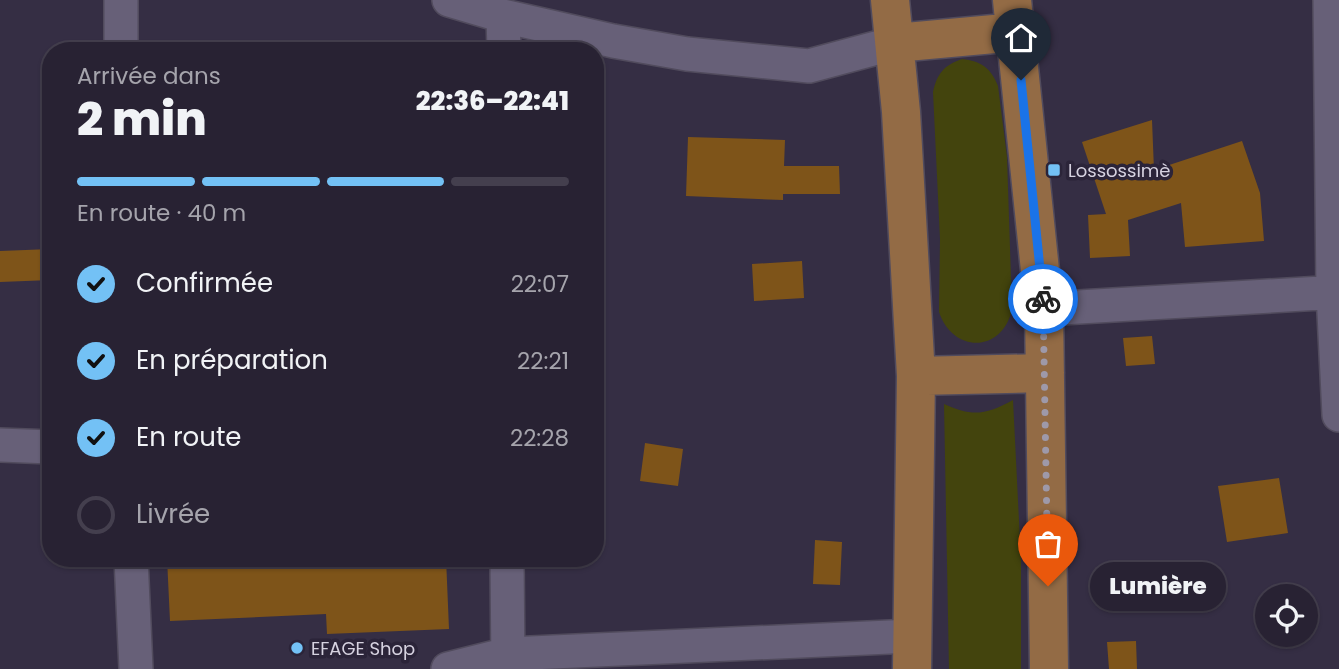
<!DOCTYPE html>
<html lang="fr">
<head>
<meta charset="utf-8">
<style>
	:root { --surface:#282233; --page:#342f3f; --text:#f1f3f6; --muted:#a5a4ac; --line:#443f4e; --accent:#73c1f5 }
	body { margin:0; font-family:Poppins,sans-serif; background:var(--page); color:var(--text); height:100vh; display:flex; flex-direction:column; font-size:26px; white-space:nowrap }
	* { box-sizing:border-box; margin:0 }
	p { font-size:23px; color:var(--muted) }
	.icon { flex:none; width:38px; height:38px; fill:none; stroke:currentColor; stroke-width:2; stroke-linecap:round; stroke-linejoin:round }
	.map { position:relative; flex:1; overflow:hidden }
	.details { position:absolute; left:42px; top:42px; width:562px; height:525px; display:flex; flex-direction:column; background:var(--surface); border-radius:28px; box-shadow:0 2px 5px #0004,0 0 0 2px var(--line) }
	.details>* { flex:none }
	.controls { position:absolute; left:1255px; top:584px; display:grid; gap:14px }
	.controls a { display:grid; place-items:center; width:63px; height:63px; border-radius:50%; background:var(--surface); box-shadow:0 2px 5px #0004,0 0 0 2px var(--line); font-size:35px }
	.pin { position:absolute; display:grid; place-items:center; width:60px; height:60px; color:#fff; margin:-72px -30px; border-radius:50% 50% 50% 0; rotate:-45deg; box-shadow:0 0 7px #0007 }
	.pin .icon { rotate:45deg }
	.courier { position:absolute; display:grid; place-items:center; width:70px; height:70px; margin:-35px; border:5px solid #1a73e8; border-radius:50%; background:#fff; color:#222; box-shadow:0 2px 9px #0007 }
	.bubble { position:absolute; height:49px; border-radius:24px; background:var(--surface); box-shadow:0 2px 5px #0004,0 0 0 2px var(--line); font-size:23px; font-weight:800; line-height:49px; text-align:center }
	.overview em { font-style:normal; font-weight:800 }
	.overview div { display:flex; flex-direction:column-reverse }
	.overview { display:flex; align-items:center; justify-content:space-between; height:119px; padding:0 35px }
	h1 { font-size:46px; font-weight:800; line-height:52px }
	.bar { display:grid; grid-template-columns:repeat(4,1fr); gap:10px 7px; align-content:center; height:84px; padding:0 35px }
	.bar i { height:9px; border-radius:5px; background:var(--line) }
	.bar .selected { background:var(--accent) }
	.bar p { grid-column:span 4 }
	ol { padding:0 35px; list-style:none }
	li { display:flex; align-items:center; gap:21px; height:77px }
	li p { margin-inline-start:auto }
	li .icon { padding:7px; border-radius:50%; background:var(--accent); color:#111; stroke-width:4 }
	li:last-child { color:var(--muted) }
	li i { width:38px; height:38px; border:4px solid var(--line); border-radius:50% }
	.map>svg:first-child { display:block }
	.green { fill:#43440d }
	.building { fill:#7e5419 }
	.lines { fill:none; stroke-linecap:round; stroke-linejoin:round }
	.street-casing { stroke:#514b5d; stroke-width:36 }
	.primary-casing { stroke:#514b5d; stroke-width:41 }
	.street { stroke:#676078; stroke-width:33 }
	.primary { stroke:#936b45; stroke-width:38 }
	.done { stroke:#9e99a9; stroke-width:7; stroke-dasharray:0 12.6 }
	.route { stroke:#1a73e8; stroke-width:9 }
	.poi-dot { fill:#73c1f5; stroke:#2b2439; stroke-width:2.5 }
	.labels { text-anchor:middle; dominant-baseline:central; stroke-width:7; stroke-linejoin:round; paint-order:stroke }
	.poi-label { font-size:18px; fill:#d6d2e0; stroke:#2b2439; text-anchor:start }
</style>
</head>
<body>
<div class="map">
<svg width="1339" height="669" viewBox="0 0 1339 669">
	<rect width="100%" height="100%" fill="#352e44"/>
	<!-- green -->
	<path class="green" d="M962,59c19,2 29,9 36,27l9,71 5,152c-9,44 -59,45 -73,3l1,-73 -7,-147c4,-18 11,-27 29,-33z
		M1013,400l8,161v108h-72l-5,-265c29,13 41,11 69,-4z"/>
	<!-- building -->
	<path class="building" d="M1152,120l2,50 88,-29 18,52 4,48 -79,6 -4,-44 -53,17 2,36 -40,2 -2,-43 18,-1 -24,-72z
		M688,137l97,3 -1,26h55l1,28h-57v6l-97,-4z
		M51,249v31l-51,2v-31z
		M802,261l2,37 -50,3 -2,-37z
		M1152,336l3,28 -29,2 -3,-28z
		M645,443l38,6 -5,37 -38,-5z
		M1279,478l9,55 -61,9 -9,-56z
		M815,540l27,2 -2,43 -27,-1z
		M167,558h279l3,71 -122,5 -1,-20 -156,7z
		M1136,641l1,28h-28l-2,-27z"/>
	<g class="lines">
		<defs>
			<path id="street" d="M121,0v51
				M449,0l54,16 110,25 74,13 122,12 86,-23
				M1330,0l3,293 6,122
				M503,16l1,35
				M1044,309l295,-17
				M0,445l51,2
				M131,558l5,111
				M507,558l1,111
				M448,669l60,-15 404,-18"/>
			<path id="primary" d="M890,0l11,112 15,264 -4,293
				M1012,0l32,309 5,360
				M895,43l121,-11
				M916,376l129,-3"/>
		</defs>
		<!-- street casing -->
		<use href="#street" class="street-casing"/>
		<!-- primary casing -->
		<use href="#primary" class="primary-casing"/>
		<!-- street -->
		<use href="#street" class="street"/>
		<!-- primary -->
		<use href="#primary" class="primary"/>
	</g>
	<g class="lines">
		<!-- done -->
		<path class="done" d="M1043,299l5,287"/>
		<!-- route -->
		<path class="route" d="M1021,80l22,219"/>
	</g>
	<!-- markers -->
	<g class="poi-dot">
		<rect x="1047" y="163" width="14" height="14" rx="3.5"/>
		<circle cx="297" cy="648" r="7"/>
	</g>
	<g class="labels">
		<!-- poi labels -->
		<g class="poi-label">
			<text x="1068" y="170">Lossossimè</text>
			<text x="311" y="648">EFAGE Shop</text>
		</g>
	</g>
</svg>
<div class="controls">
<a><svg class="icon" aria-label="locate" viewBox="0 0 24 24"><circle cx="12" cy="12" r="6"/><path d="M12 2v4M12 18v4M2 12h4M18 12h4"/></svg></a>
</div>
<div class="pin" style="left:1048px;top:586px;background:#ea580c"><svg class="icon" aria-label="bag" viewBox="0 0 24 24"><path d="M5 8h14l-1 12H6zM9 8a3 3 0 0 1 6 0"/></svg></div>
<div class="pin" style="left:1021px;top:80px;background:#1f2937"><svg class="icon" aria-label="home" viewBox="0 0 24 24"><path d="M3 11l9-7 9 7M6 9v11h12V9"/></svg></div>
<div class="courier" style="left:1043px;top:299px"><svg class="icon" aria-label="bike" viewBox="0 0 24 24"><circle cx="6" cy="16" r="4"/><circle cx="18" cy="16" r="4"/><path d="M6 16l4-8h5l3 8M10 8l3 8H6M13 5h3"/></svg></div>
<div class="bubble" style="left:1090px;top:562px;width:136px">Lumière</div>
<section class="details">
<div class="overview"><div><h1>2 min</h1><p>Arrivée dans</p></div><em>22:36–22:41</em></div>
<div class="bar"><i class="selected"></i><i class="selected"></i><i class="selected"></i><i></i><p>En route · 40 m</p></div>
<ol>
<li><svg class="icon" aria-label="check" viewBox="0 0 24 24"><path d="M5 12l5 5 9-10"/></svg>Confirmée<p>22:07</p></li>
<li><svg class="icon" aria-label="check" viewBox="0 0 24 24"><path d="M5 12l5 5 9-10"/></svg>En préparation<p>22:21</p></li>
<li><svg class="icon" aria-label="check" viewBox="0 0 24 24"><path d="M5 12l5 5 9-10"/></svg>En route<p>22:28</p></li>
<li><i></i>Livrée</li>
</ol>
</section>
</div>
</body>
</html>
